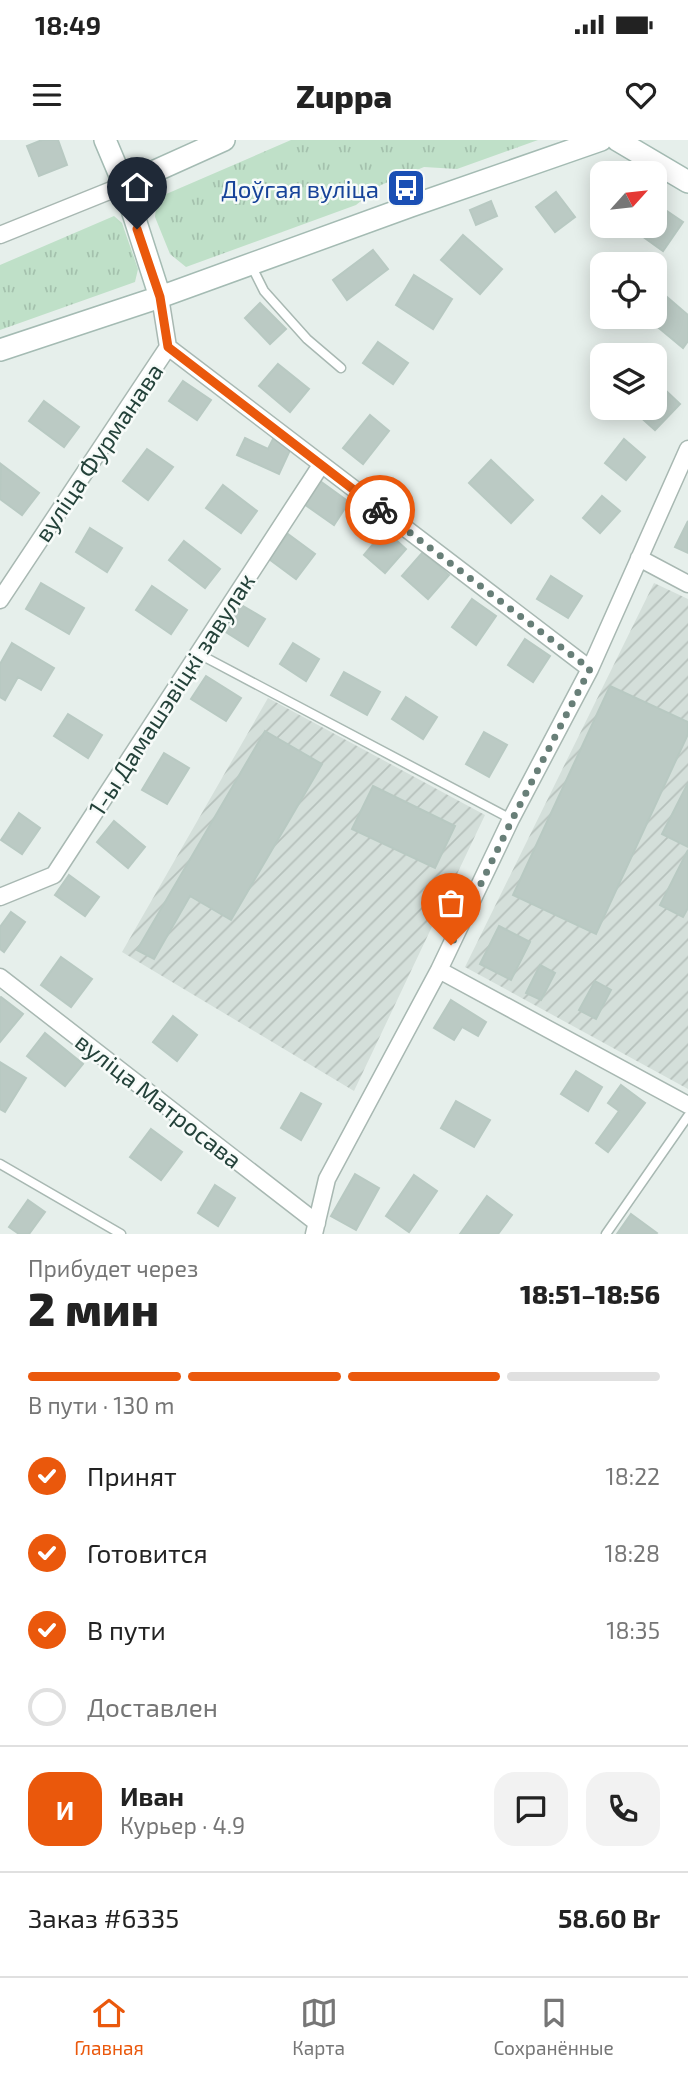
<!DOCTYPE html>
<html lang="ru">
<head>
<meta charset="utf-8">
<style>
	:root { --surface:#fff; --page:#f2f2f2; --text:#222; --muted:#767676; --line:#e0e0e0; --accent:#ea580c }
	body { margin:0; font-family:"Exo 2",sans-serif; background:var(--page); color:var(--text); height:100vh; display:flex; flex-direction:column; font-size:26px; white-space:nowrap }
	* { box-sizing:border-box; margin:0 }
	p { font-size:23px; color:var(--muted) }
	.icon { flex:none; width:38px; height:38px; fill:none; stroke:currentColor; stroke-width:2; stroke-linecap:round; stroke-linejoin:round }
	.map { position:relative; height:1094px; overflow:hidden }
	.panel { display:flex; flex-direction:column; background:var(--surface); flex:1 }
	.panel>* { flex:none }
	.needle { width:46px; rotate:63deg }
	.buttons { position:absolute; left:590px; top:21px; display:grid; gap:14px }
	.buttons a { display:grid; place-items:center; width:77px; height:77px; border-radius:14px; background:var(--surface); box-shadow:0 4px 18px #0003; font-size:35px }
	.pin { position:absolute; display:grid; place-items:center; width:60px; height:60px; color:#fff; margin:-72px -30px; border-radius:50% 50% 50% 0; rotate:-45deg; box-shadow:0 0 7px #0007 }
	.pin .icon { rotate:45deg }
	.courier { position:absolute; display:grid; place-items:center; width:70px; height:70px; margin:-35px; border:5px solid #ea580c; border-radius:50%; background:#fff; color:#222; box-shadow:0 2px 9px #0007 }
	.overview em { font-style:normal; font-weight:800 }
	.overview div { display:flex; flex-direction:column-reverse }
	.overview { display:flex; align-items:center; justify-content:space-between; height:119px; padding:0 28px }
	h1 { font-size:46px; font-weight:800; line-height:52px }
	.bar { display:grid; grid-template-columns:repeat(4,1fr); gap:10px 7px; align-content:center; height:84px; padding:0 28px }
	.bar i { height:9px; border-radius:5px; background:var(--line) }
	.bar .active { background:var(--accent) }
	.bar p { grid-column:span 4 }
	.line { display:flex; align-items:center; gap:18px; padding:0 28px; border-top:2px solid var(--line) }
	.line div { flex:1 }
	.round { display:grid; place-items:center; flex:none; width:74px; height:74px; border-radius:21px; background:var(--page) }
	ol { padding:0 28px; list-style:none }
	li { display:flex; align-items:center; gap:21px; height:77px }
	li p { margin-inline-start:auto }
	li .icon { padding:7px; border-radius:50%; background:var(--accent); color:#fff; stroke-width:4 }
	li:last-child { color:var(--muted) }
	li i { width:38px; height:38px; border:4px solid var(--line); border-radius:50% }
	.status { display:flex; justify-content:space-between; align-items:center; height:49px; padding:0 35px; background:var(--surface); direction:ltr }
	.status svg { height:19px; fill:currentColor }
	header { display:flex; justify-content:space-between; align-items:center; height:91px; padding:0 28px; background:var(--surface); font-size:32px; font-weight:800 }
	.dock { display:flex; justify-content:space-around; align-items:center; height:98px; border-top:2px solid var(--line); background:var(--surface); font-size:19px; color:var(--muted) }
	.dock a { display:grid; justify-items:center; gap:4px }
	.dock .active { color:var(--accent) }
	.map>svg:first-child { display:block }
	.industrial { fill:url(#industrial-furrows) }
	.grass { fill:url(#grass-tufts) }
	.building { fill:#bbcac4; stroke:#b8c9c2; stroke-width:2 }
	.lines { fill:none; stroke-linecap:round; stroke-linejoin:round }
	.lane-casing { stroke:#a8b8b2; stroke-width:11 }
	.street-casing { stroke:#a8b8b2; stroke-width:19 }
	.secondary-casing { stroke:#a4bbb3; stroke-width:24 }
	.lane { stroke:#fff; stroke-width:8 }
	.street { stroke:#fff; stroke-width:16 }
	.secondary { stroke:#fff; stroke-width:21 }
	.done { stroke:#687f78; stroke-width:7; stroke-dasharray:0 12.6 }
	.route { stroke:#ea580c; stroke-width:9 }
	.labels { text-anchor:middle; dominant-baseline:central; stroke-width:5; stroke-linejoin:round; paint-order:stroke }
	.transit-label { font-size:24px; fill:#164399; stroke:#f7fbf9; text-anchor:end }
	.street-label { font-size:24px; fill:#24423a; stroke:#f7fbf9 }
</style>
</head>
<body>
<div class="status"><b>18:49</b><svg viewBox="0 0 49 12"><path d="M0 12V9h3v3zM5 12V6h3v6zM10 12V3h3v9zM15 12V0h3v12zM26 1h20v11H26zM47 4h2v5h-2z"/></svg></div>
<header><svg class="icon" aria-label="menu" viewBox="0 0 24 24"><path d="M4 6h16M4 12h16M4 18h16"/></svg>Zuppa<svg class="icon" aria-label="heart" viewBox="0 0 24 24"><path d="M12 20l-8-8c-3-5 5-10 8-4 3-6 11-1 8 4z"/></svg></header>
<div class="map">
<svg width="688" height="1094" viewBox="0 0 688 1094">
	<defs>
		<pattern id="industrial-furrows" width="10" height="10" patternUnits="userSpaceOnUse" patternTransform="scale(1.75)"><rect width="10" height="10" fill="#d4dfda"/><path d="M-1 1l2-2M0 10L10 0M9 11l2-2" fill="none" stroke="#b6c1bc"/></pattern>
		<pattern id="grass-tufts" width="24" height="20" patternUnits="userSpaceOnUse" patternTransform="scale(1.75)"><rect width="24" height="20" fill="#bfe0c8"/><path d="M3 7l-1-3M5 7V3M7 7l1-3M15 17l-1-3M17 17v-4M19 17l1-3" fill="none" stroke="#a4c1ad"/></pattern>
	</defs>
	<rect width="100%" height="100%" fill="#e6efeb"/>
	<!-- industrial -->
	<path class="industrial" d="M654,443l34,16v490l-223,-122z
		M268,558l217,117 -131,276 -232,-139z"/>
	<!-- grass -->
	<path class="grass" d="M291,0h247l-81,29 -33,-2 -43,18 -25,20 -170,62 -16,-13 -15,-37 2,-19z
		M114,76l8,7 16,46 -3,13 -135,48v-65z"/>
	<!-- building -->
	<path class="building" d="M42,0h16l9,25 -28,11 -12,-30z
		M556,52l19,25 -20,15 -19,-25z
		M491,61l6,15 -21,9 -6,-15z
		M661,67l22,15 -20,29 -21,-15 7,-10h5v-8z
		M463,95l39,34 -22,25 -39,-34z
		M373,110l15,19 -41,31 -14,-20z
		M414,135l38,24 -19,30 -37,-24z
		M667,157l21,18v26l-5,7 -35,-29 2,-2h4v-5z
		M260,163l26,26 -16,15 -25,-26z
		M378,202l30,21 -15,21 -30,-21z
		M278,224l31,25 -19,23 -31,-26z
		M183,241l28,19 -14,20 -28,-19z
		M662,247l18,17 -25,26 -18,-16 6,-6h11v-13z
		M44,261l35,26 -15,20 -35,-26z
		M370,275l19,16 -26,33 -20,-16z
		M245,298l23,11 5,-10 18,9 -12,26 -42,-19z
		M624,299l21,18 -19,23 -21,-17z
		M147,309l26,18 -25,33 -25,-19z
		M491,320l42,40 -22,23 -42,-40z
		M1,324l38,29 -17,22 -22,-16z
		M320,341l29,21 -15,23 -30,-21z
		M223,345l34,26 -16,22 -35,-25z
		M602,356l18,15 -20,22 -17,-15z
		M688,381v32l-13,-6z
		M90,388l32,20 -15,24 -31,-20z
		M385,390l21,19 -21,24 -21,-18z
		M288,394l27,20 -19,25 -27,-20z
		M184,401l36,28 -15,19 -36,-28z
		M423,412l26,23 -21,24 -26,-23z
		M551,436l31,20 -14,22 -31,-19z
		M41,443l43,25 -15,26 -43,-25z
		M152,446l35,24 -16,24 -35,-24z
		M472,459l24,17 -20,29 -24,-18z
		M238,463l27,16 -17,27 -27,-17z
		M525,499l25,17 -17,26 -25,-17z
		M12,503l42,25 -13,22 -23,-13 -13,23 -5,-3v-33z
		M293,503l26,16 -13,22 -26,-17z
		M344,532l36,20 -13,23 -36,-20z
		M206,536l35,22 -15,23 -35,-22z
		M610,546l78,36v12l-92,200 -83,-39z
		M406,557l31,20 -14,22 -31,-20z
		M68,574l34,21 -14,23 -34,-22z
		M265,591l57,33 -91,156 -41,-24 -36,63 -17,-9z
		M484,592l23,13 -18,32 -23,-13z
		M164,613l25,15 -22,36 -25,-14z
		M688,643v64l-26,-13z
		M373,646l82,40 -20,42 -83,-39z
		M19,673l21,15 -18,26 -21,-14z
		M114,681l31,26 -17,21 -31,-26z
		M688,710v58l-5,9 -23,-12z
		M69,735l30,22 -14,19 -30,-21z
		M11,772l14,10 -21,30 -4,-3v-22z
		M499,786l31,16 -19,38 -31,-16z
		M61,817l31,22 -21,28 -30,-22z
		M540,825l15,8 -14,27 -15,-7z
		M595,841l16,9 -15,29 -17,-9z
		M1,857l22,17 -23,28v-44z
		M451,860l35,22 -8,14 -16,-9 -8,13 -20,-12z
		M173,876l24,19 -20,26 -24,-19z
		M45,893l38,31 -18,22 -38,-30z
		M0,922l26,16 -21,34 -5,-3z
		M576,931l26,16 -14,24 -27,-17z
		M621,945l24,18 -37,49 -12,-9 23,-32 -11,-8z
		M301,953l20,11 -20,36 -20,-12z
		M456,961l34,19 -16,27 -33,-19z
		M151,989l31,23 -21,28 -31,-23z
		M355,1034l24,14 -23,42 -25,-14z
		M414,1035l23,16 -28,41 -23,-16z
		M215,1045l20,13 -17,28 -20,-13z
		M487,1056l25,19 -14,19h-38z
		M28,1060l17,12 -16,22h-10l-10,-7z
		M631,1074l26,19 -1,1h-39z"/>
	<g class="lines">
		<defs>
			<path id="lane" d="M251,125l13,26 43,48 34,29
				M197,513l314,166
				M0,1024l121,70
				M606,1094l82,-118"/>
			<path id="street" d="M0,95l124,-50
				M168,207l422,322
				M639,418l49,26
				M0,460l168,-253 -8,-50
				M0,757l54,-22 267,-410
				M439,830l249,135
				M0,837l317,246
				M314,1094l13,-55 112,-209 72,-151 79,-150 98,-220"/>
			<path id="secondary" d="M105,0l19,45 36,112
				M617,0l71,42
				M124,45l100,-45
				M0,210l160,-53 251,-91 190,-66"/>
		</defs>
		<!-- lane casing -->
		<use href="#lane" class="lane-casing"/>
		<!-- street casing -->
		<use href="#street" class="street-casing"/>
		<!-- secondary casing -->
		<use href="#secondary" class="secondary-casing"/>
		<!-- lane -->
		<use href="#lane" class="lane"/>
		<!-- street -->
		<use href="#street" class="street"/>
		<!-- secondary -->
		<use href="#secondary" class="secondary"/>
	</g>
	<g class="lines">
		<!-- done -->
		<path class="done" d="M380,370l210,159 -78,151 -61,125"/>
		<!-- route -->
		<path class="route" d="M137,89l23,68 8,50 212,163"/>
	</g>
	<!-- icons -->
	<defs>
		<symbol id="bus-square" viewBox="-11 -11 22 22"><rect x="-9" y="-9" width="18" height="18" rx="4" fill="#1a4fb4" stroke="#f7fbf9"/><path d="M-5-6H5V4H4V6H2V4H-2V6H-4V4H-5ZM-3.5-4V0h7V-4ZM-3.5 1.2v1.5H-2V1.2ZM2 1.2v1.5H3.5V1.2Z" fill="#fff"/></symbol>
	</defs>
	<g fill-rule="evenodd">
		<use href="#bus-square" x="384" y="26" width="44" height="44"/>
	</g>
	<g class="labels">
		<!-- transit labels -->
		<g class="transit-label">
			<text x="379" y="48">Доўгая вуліца</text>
		</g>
		<!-- street labels -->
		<g class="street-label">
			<text transform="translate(98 312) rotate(-56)">вуліца Фурманава</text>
			<text transform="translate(171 554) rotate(-57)">1-ы Дамашэвіцкі завулак</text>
			<text transform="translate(159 960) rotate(38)">вуліца Матросава</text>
		</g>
	</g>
</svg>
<div class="buttons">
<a><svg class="needle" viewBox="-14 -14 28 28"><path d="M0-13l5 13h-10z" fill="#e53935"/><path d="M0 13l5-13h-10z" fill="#767676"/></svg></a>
<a><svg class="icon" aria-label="locate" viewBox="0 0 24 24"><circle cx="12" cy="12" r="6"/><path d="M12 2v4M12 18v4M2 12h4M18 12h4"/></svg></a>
<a><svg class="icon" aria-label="layers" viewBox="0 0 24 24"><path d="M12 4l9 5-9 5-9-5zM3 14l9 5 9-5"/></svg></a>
</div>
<div class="pin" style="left:451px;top:805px;background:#ea580c"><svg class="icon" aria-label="bag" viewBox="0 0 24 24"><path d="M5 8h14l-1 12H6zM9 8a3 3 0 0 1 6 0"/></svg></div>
<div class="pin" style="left:137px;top:89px;background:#1f2937"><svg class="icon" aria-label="home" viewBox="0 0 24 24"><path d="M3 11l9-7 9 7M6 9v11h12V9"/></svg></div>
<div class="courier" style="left:380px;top:370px"><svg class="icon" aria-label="bike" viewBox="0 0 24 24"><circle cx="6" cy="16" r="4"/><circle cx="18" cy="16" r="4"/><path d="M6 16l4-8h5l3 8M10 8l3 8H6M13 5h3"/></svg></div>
</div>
<section class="panel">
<div class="overview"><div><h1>2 мин</h1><p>Прибудет через</p></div><em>18:51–18:56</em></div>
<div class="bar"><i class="active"></i><i class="active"></i><i class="active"></i><i></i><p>В пути · 130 m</p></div>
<ol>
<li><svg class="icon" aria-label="check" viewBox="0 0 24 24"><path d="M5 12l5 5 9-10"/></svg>Принят<p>18:22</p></li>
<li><svg class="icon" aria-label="check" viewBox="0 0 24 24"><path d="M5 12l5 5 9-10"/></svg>Готовится<p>18:28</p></li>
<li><svg class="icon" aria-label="check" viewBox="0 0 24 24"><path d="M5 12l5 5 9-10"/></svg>В пути<p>18:35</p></li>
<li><i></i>Доставлен</li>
</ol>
<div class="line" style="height:126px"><b class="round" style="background:var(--accent);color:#fff">И</b><div><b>Иван</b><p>Курьер · 4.9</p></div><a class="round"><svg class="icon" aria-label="chat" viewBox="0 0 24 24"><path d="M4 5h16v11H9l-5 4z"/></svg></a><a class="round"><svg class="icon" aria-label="phone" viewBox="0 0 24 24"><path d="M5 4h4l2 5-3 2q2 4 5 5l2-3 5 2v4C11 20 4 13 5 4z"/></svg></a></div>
<div class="line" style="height:91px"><div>Заказ #6335</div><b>58.60 Br</b></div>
</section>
<nav class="dock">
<a class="active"><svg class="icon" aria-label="home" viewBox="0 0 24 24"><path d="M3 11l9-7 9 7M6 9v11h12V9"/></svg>Главная</a>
<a><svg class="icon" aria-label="map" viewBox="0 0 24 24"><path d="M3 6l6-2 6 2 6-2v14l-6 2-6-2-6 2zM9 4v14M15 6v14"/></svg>Карта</a>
<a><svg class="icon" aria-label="saved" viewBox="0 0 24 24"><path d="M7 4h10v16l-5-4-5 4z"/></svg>Сохранённые</a>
</nav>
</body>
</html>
